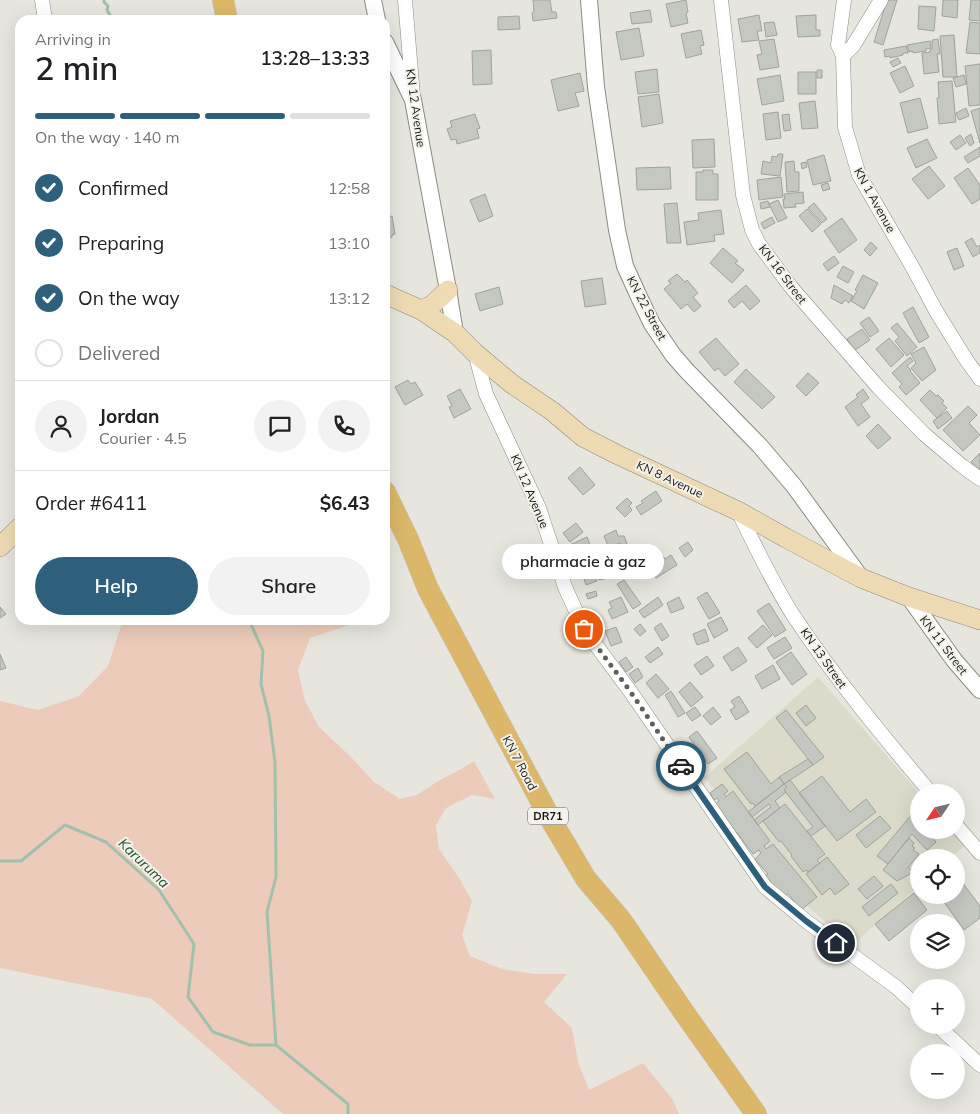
<!DOCTYPE html>
<html lang="en">
<head>
<meta charset="utf-8">
<style>
	:root { --surface:#fff; --page:#f2f2f2; --text:#202124; --muted:#757577; --line:#e0e0e0; --accent:#2e607d }
	body { margin:0; font-family:Mulish,sans-serif; background:var(--page); color:var(--text); height:100vh; display:flex; flex-direction:column; font-size:19px; white-space:nowrap }
	* { box-sizing:border-box; margin:0 }
	p { font-size:16px; color:var(--muted) }
	.icon { flex:none; width:28px; height:28px; fill:none; stroke:currentColor; stroke-width:2; stroke-linecap:round; stroke-linejoin:round }
	.map { position:relative; flex:1; overflow:hidden }
	.side { position:absolute; left:15px; top:15px; width:375px; height:610px; display:flex; flex-direction:column; background:var(--surface); border-radius:15px; box-shadow:0 5px 20px #0002 }
	.side>* { flex:none }
	.needle { width:32px; rotate:235deg }
	.tools { position:absolute; left:910px; top:784px; display:grid; gap:10px }
	.tools a { display:grid; place-items:center; width:55px; height:55px; border-radius:50%; background:var(--surface); box-shadow:0 5px 20px #0002; font-size:25px }
	.pin { position:absolute; display:grid; place-items:center; width:42px; height:42px; color:#fff; margin:-21px; border:2px solid #fff; border-radius:50%; box-shadow:0 1px 5px #0007 }
	.courier { position:absolute; display:grid; place-items:center; width:50px; height:50px; margin:-25px; border:4px solid #2e607d; border-radius:50%; background:#fff; color:#222; box-shadow:0 1px 6px #0007 }
	.bubble { position:absolute; height:35px; border-radius:18px; background:var(--surface); box-shadow:0 5px 20px #0002; font-size:16px; font-weight:600; line-height:35px; text-align:center }
	.headline em { font-style:normal; font-weight:600 }
	.headline div { display:flex; flex-direction:column-reverse }
	.headline { display:flex; align-items:center; justify-content:space-between; height:85px; padding:0 20px }
	h1 { font-size:32px; font-weight:600; line-height:38px }
	.bar { display:grid; grid-template-columns:repeat(4,1fr); gap:8px 5px; align-content:center; height:60px; padding:0 20px }
	.bar i { height:6px; border-radius:4px; background:var(--line) }
	.bar .on { background:var(--accent) }
	.bar p { grid-column:span 4 }
	.line { display:flex; align-items:center; gap:12px; padding:0 20px; border-top:1px solid var(--line) }
	.line div { flex:1 }
	.round { display:grid; place-items:center; flex:none; width:52px; height:52px; border-radius:26px; background:var(--page) }
	ol { padding:0 20px; list-style:none }
	li { display:flex; align-items:center; gap:15px; height:55px }
	li p { margin-inline-start:auto }
	li .icon { padding:5px; border-radius:50%; background:var(--accent); color:#fff; stroke-width:4 }
	li:last-child { color:var(--muted) }
	li i { width:28px; height:28px; border:2px solid var(--line); border-radius:50% }
	.button { display:flex; gap:10px; margin-top:auto; padding:10px 20px }
	.button a { flex:1; height:58px; border-radius:30px; background:var(--accent); color:#fff; font-size:20px; font-weight:600; line-height:58px; text-align:center }
	.button a+a { background:var(--page); color:var(--text) }
	.map>svg:first-child { display:block }
	.built { fill:#dcdbcb }
	.green { fill:#edcbba }
	.lines { fill:none; stroke-linecap:round; stroke-linejoin:round }
	.stream { stroke:#a1c1ac; stroke-width:3 }
	.building { fill:#c4c8c1; stroke:#9fa39c }
	.minor-casing { stroke:#8b8a83; stroke-width:15 }
	.tertiary-casing { stroke:#8b8a83; stroke-width:18 }
	.secondary-casing { stroke:#8b8a83; stroke-width:20 }
	.primary-casing { stroke:#c3c3c2; stroke-width:22 }
	.minor { stroke:#fff; stroke-width:14 }
	.tertiary { stroke:#fff; stroke-width:16 }
	.secondary { stroke:#eedbb4; stroke-width:19 }
	.primary { stroke:#ddb769; stroke-width:21 }
	.done { stroke:#5f5f5b; stroke-width:5; stroke-dasharray:0 9 }
	.route { stroke:#2e607d; stroke-width:6 }
	.labels { text-anchor:middle; dominant-baseline:central; stroke-width:4; stroke-linejoin:round; paint-order:stroke }
	.shield { fill:#f4f3eb; stroke:#595954; stroke-width:1 }
	.shield-label { font-size:11px; font-weight:bold; fill:#171714 }
	.street-label { font-size:12px; fill:#171714; stroke:#f4f3eb }
	.water-label { font-size:14px; font-style:italic; fill:#215538; stroke:#f4f3eb }
</style>
</head>
<body>
<div class="map">
<svg width="980" height="1114" viewBox="0 0 980 1114">
	<rect width="100%" height="100%" fill="#e6e6de"/>
	<!-- built -->
	<path class="built" d="M818,677l101,116v37h32l14,16 -14,11 -32,1v28l-65,58 -27,-21 -47,-40 -75,-106z"/>
	<!-- green -->
	<path class="green" d="M123,620h234l-5,4 -42,14 -12,32 7,31 14,26 32,30 23,25 26,17 17,-4 23,-15 23,-12 11,-7 21,38 -23,-4 -26,13 -10,17 3,24 20,29 13,23 -10,34 8,21 32,13 33,5h32l-23,28 28,26 6,34 11,28 54,-27 30,37 6,14h-396l-131,-115 -152,-31v-267l38,9 41,-14 29,-30z"/>
	<g class="lines">
		<!-- stream -->
		<path class="stream" d="M104,0v2l4,4 -1,4 5,8 -1,2
			M249,620l14,31 -2,33 8,32 6,46 1,115 -9,35 9,133 72,59v10
			M0,861h21l44,-36 41,17 53,48 35,54 -6,53 25,35 37,13h26"/>
	</g>
	<!-- building -->
	<path class="building" d="M533,0h17l2,12h4l1,6 -24,3 -1,-8 2,-1z
		M686,0l2,12 -2,1 2,10 -17,4 -5,-23z
		M887,0h10l-14,45 -9,-3z
		M943,0h15l-1,18 -15,-2z
		M971,0h9v21l-11,-1z
		M919,6l17,1 -2,24 -16,-2z
		M650,10l2,12 -20,2 -2,-11z
		M759,15l3,16h-5l2,9 -17,2 -4,-23z
		M816,15v15h4v6l-22,1 -2,-21z
		M519,16l1,13 -22,1v-13z
		M774,22l3,13 -11,2 -2,-14z
		M970,22l10,1v31l-14,-1z
		M639,28l5,28 -23,4 -5,-28z
		M701,30l3,15 -4,1 2,8 -16,4 -5,-24z
		M954,35l3,42h-14l-3,-41z
		M774,39l5,28 -19,3 -3,-15 5,-1 -3,-13z
		M938,39l2,15h-3l2,18 -15,2 -2,-21 8,-1v-3h2v-9z
		M930,41l1,7 -5,1v2l-13,2v-2l-4,1 -2,-7z
		M906,46l2,7h-5v2l-13,3v-2l-5,1 -1,-7z
		M491,50l1,34 -19,1 -1,-34z
		M898,58l3,5 -8,4 -3,-5z
		M980,64v41l-11,1 -4,-40z
		M905,66l9,20 -14,7 -10,-20z
		M657,69l2,23 -21,2 -3,-22z
		M817,70h5v8h-5z
		M798,72h18v22h-18z
		M580,73l4,18 -9,2 4,13 -21,5 -7,-31z
		M780,75l4,26 -22,4 -5,-26z
		M964,75l2,9 -10,3 -3,-9z
		M952,81l4,41 -17,2 -2,-26h2l-1,-16z
		M659,94l4,29 -21,4 -4,-30z
		M920,98l8,30 -20,5 -8,-30z
		M815,101l3,27 -16,1 -3,-26z
		M966,108l3,8 -10,4 -3,-7z
		M980,108v35l-9,-32z
		M778,112l3,26 -15,2 -3,-26z
		M475,114l5,14 -3,1 2,9 -22,6 -1,-5 -5,1 -4,-11 5,-2 -2,-6z
		M789,114l2,16 -7,1 -2,-16z
		M971,134l3,9 -4,3 -5,-8z
		M960,135l6,8 -10,7 -6,-8z
		M714,139l1,28 -22,1 -1,-28z
		M927,139l10,19 -21,10 -9,-20z
		M980,147v9l-12,7 -4,-6z
		M778,154h5l-3,22 -19,-2 2,-13 8,2 1,-7 5,1z
		M824,155l7,26 -18,4 -6,-25z
		M794,161l1,11h4v19l-12,1 -2,-30z
		M806,162l1,5 -5,2 -1,-6z
		M929,166l16,20 -17,13 -16,-20z
		M670,167l1,22 -34,1 -1,-22z
		M968,168l12,17v14l-8,5 -18,-26z
		M703,170h10v4h5v26h-22v-28h7z
		M781,177l2,20 -24,3 -2,-20z
		M828,183l2,6 -7,2 -2,-6z
		M803,192l1,11 -9,1 1,3 -12,1 -1,-9h2l-1,-5z
		M485,194l8,22 -14,6 -9,-22z
		M778,200l9,18 -9,4 -9,-18z
		M768,201l2,6 -9,2 -1,-6z
		M677,203l4,40h-14l-3,-39z
		M814,203l13,16 -5,4 -14,-15z
		M807,209l14,15 -9,8 -13,-16z
		M721,210l3,24 -10,1 1,6 -28,4 -3,-23 15,-2 -1,-7z
		M392,216l3,18 -3,1v2l-7,2v-21z
		M772,217l3,6 -11,6 -3,-6z
		M842,218l15,22 -18,13 -15,-22z
		M972,238l5,9 3,-2v8l-7,4 -8,-15z
		M871,242l6,6 -7,8 -6,-6z
		M723,248l15,13 -3,2 9,7 -12,13 -22,-20z
		M957,248l7,18 -10,4 -7,-18z
		M834,256l5,7 -11,8 -5,-7z
		M843,266l11,6 -6,11 -11,-6z
		M677,274l8,8 2,-2 11,13 -5,4 8,9 -7,6 -7,-8 -6,5 -17,-20 7,-6 -3,-2z
		M863,275l15,8 -14,26 -13,-8 6,-10 -2,-1z
		M602,278l4,26 -21,3 -4,-26z
		M746,285l14,16 -10,9 -8,-9 -8,7 -6,-7z
		M834,285l19,11 -4,7 -4,-3 -3,4 -11,-6z
		M499,287l4,17 -23,7 -5,-17z
		M913,307l16,30 -10,6 -16,-30z
		M869,317l10,14 -9,6 -10,-14z
		M897,323l20,24 -10,9 -12,-15 4,-4 -8,-9z
		M862,329l8,11 -15,10 -8,-11z
		M716,338l23,26 -14,12 -7,-8 -3,3 -16,-19z
		M889,338l15,17 -13,12 -15,-18z
		M924,347l12,23 -14,11 -11,-13 5,-5 -5,-9z
		M910,357l3,4 -6,5 4,4 -1,1 10,12 -14,12 -7,-8 3,-3 -10,-11z
		M746,369l29,28 -13,12 -28,-27z
		M808,373l11,10 -13,13 -10,-10z
		M408,380l3,4 4,-2 8,13 -18,10 -10,-18z
		M460,389l11,20 -17,9 -5,-11 3,-1 -5,-10z
		M863,389l6,9 -8,6 9,13 -12,9 -13,-19 13,-10 -2,-2z
		M930,390l6,6 2,-1 6,6 -2,2 5,5 -10,10 -17,-18z
		M968,406l9,9 -8,8 11,12 -17,16 -20,-21z
		M947,411l5,7 -14,11 -5,-8z
		M878,424l13,14 -13,11 -12,-13z
		M980,453v17l-9,-8z
		M580,467l15,18 -12,10 -15,-17z
		M656,491l6,10 -21,14 -5,-8 7,-4 -2,-2z
		M627,498l5,5 -3,3 3,4 -7,7 -9,-9z
		M576,523l7,9 -13,10 -7,-9z
		M616,530l2,6h6l3,8 -4,3 -3,-4 -11,5 -5,-12z
		M587,537l8,19 -26,11 -8,-18z
		M688,542l5,8 -8,7 -6,-9z
		M637,552l8,12 -10,6 -7,-12z
		M619,555l5,10 -7,4 -5,-11z
		M671,555l6,10 -21,13 -7,-12 14,-10 2,3z
		M604,559l4,19 -9,2 -5,-19z
		M592,566l5,15 -11,4 -5,-15z
		M624,580l17,24 -8,5 -16,-25z
		M596,591l1,5 -9,3 -2,-5z
		M707,592l13,21 -11,6 -12,-21z
		M621,597l7,15 -16,7 -4,-9 4,-2 -3,-6z
		M658,597l5,8 -19,13 -5,-7z
		M679,597l5,11 -13,5 -4,-10z
		M769,603l17,27 -11,7 -18,-26z
		M0,607l6,7 -6,4z
		M721,617l7,13 -14,8 -7,-14z
		M661,623l8,13 -7,5 -8,-13z
		M640,624l6,7 -6,5 -6,-7z
		M763,625l9,10 -15,13 -9,-10z
		M616,627l6,15 -11,4 -6,-15z
		M705,629l4,12 -12,4 -4,-11z
		M785,637l7,11 -18,11 -7,-11z
		M658,647l5,7 -13,9 -5,-6z
		M738,647l9,14 -15,10 -9,-14z
		M791,652l16,22 -15,11 -16,-23z
		M0,654l6,14 -6,2z
		M707,656l7,10 -13,9 -7,-10z
		M626,657l7,10 -7,5 -7,-10z
		M773,665l7,14 -18,10 -7,-13z
		M638,668l5,9 -8,6 -6,-9z
		M656,674l13,15 -11,9 -12,-15z
		M690,682l13,15 -12,10 -12,-15z
		M671,691l14,22 -7,4 -13,-22z
		M739,696l10,16 -13,8 -6,-10 5,-3 -4,-6z
		M806,705l10,13 -10,8 -10,-13z
		M695,707l6,8 -9,6 -6,-8z
		M713,707l8,10 -10,8 -8,-9z
		M786,710l38,47 -11,8 -37,-47z
		M697,731l20,27 -9,6 -19,-27z
		M747,752l24,32 8,-7 5,7 -29,22 -2,-3 -2,1 -27,-35z
		M808,759l5,6 -29,19 -5,-7z
		M822,776l28,36 16,-13 10,13 -39,29 -38,-48z
		M790,780l35,46 -14,10 -4,-5 6,-4 -29,-37 3,-3 -3,-3z
		M722,784l6,7 -4,3 2,3 7,-6 37,50 -6,5 2,3 7,-5 44,53 -16,13 -13,-16 -5,3 -18,-21 3,-2 -13,-15 6,-6 -2,-3 -6,4 -38,-50 4,-3 -2,-3 -3,2 -4,-7z
		M784,784l3,3 -3,3 2,2 -11,9 5,7 -22,17 -4,-5 17,-13 -2,-3 -17,13 -4,-5z
		M785,804l40,50 -8,6 3,3 -12,9 -1,-2 -4,2 -12,-16 1,-1 -11,-14 -2,1 -16,-21z
		M912,814l7,8v8h7l10,12 -9,8 -15,-16 -24,30 -11,-8z
		M880,816l11,12 -25,20 -10,-13z
		M909,838l5,5 -2,3 3,2 -2,2 6,4 -11,14 6,4 -17,9 -14,-11z
		M827,857l22,27 -14,11 -5,-7 -8,7 -16,-21z
		M956,874l24,32v12l-16,12 -25,-35h17z
		M874,876l9,10 -16,13 -9,-10z
		M891,884l7,9 -29,23 -7,-9z
		M914,893l13,17 -38,31 -14,-17z"/>
	<g class="lines">
		<defs>
			<path id="minor" d="M42,0l3,20
				M405,0l8,96
				M721,0l22,195 9,35 7,14 32,43 87,100 46,47 38,32 18,13
				M844,0l-6,45 5,11 2,71 14,48 54,93 23,43 29,47 15,21
				M843,56l10,-10 28,-46
				M475,353l11,41 53,114 26,79 19,42 46,62 135,196 41,34 90,66 23,21
				M738,511c17,35 34,71 55,104 41,62 89,120 137,177
				M956,825l24,28
				M937,1025l43,40"/>
			<path id="tertiary" d="M373,0l4,20
				M589,0l7,87 21,143 8,36 15,33 12,25 21,31 14,16 73,75 34,40 67,92
				M385,42l28,58 35,190 7,43
				M909,597l45,63 26,30"/>
			<path id="secondary" d="M385,294l36,16 34,23 20,20 37,31 40,27 31,26 33,17 122,57 48,27 75,40 48,19 71,23
				M421,310l11,-5 16,-15
				M0,547l20,-20"/>
			<path id="primary" d="M223,0l4,20
				M385,492l23,47 20,50 123,231 35,59 35,41 62,91 73,103"/>
		</defs>
		<!-- minor casing -->
		<use href="#minor" class="minor-casing"/>
		<!-- tertiary casing -->
		<use href="#tertiary" class="tertiary-casing"/>
		<!-- secondary casing -->
		<use href="#secondary" class="secondary-casing"/>
		<!-- primary casing -->
		<use href="#primary" class="primary-casing"/>
		<!-- minor -->
		<use href="#minor" class="minor"/>
		<!-- tertiary -->
		<use href="#tertiary" class="tertiary"/>
		<!-- secondary -->
		<use href="#secondary" class="secondary"/>
		<!-- primary -->
		<use href="#primary" class="primary"/>
	</g>
	<g class="lines">
		<!-- done -->
		<path class="done" d="M584,629l46,62 51,75"/>
		<!-- route -->
		<path class="route" d="M681,766l84,121 41,34 30,22"/>
	</g>
	<g class="labels">
		<!-- shield labels -->
		<rect class="shield" x="528" y="807.5" width="40" height="17" rx="4"/>
		<g class="shield-label">
			<text x="548" y="816">DR71</text>
		</g>
		<!-- street labels -->
		<g class="street-label">
			<text transform="translate(416 108) rotate(82)">KN 12 Avenue</text>
			<text transform="translate(875 200) rotate(61)">KN 1 Avenue</text>
			<text transform="translate(783 274) rotate(53)">KN 16 Street</text>
			<text transform="translate(647 308) rotate(62)">KN 22 Street</text>
			<text transform="translate(670 479) rotate(25)">KN 8 Avenue</text>
			<text transform="translate(530 491) rotate(67)">KN 12 Avenue</text>
			<text transform="translate(944 645) rotate(53)">KN 11 Street</text>
			<text transform="translate(824 658) rotate(55)">KN 13 Street</text>
			<text transform="translate(520 763) rotate(62)">KN 7 Road</text>
		</g>
		<!-- water labels -->
		<g class="water-label">
			<text transform="translate(144 863) rotate(44)">Karuruma</text>
		</g>
	</g>
</svg>
<div class="tools">
<a><svg class="needle" viewBox="-14 -14 28 28"><path d="M0-13l5 13h-10z" fill="#e53935"/><path d="M0 13l5-13h-10z" fill="#757577"/></svg></a>
<a><svg class="icon" aria-label="locate" viewBox="0 0 24 24"><circle cx="12" cy="12" r="6"/><path d="M12 2v4M12 18v4M2 12h4M18 12h4"/></svg></a>
<a><svg class="icon" aria-label="layers" viewBox="0 0 24 24"><path d="M12 4l9 5-9 5-9-5zM3 14l9 5 9-5"/></svg></a>
<a>+</a>
<a>−</a>
</div>
<div class="pin" style="left:584px;top:629px;background:#ea580c"><svg class="icon" aria-label="bag" viewBox="0 0 24 24"><path d="M5 8h14l-1 12H6zM9 8a3 3 0 0 1 6 0"/></svg></div>
<div class="pin" style="left:836px;top:943px;background:#1f2937"><svg class="icon" aria-label="home" viewBox="0 0 24 24"><path d="M3 11l9-7 9 7M6 9v11h12V9"/></svg></div>
<div class="courier" style="left:681px;top:766px"><svg class="icon" aria-label="car" viewBox="0 0 24 24"><path d="M5 17H2v-5l4-1 3-4h7l3 4 3 1v5h-3M9 17h6M6 11h13"/><circle cx="7" cy="17" r="2"/><circle cx="17" cy="17" r="2"/></svg></div>
<div class="bubble" style="left:502px;top:544px;width:162px">pharmacie à gaz</div>
<section class="side">
<div class="headline"><div><h1>2 min</h1><p>Arriving in</p></div><em>13:28–13:33</em></div>
<div class="bar"><i class="on"></i><i class="on"></i><i class="on"></i><i></i><p>On the way · 140 m</p></div>
<ol>
<li><svg class="icon" aria-label="check" viewBox="0 0 24 24"><path d="M5 12l5 5 9-10"/></svg>Confirmed<p>12:58</p></li>
<li><svg class="icon" aria-label="check" viewBox="0 0 24 24"><path d="M5 12l5 5 9-10"/></svg>Preparing<p>13:10</p></li>
<li><svg class="icon" aria-label="check" viewBox="0 0 24 24"><path d="M5 12l5 5 9-10"/></svg>On the way<p>13:12</p></li>
<li><i></i>Delivered</li>
</ol>
<div class="line" style="height:90px"><a class="round"><svg class="icon" aria-label="person" viewBox="0 0 24 24"><circle cx="12" cy="8" r="4"/><path d="M4 21q1-7 8-7t8 7"/></svg></a><div><b>Jordan</b><p>Courier · 4.5</p></div><a class="round"><svg class="icon" aria-label="chat" viewBox="0 0 24 24"><path d="M4 5h16v11H9l-5 4z"/></svg></a><a class="round"><svg class="icon" aria-label="phone" viewBox="0 0 24 24"><path d="M5 4h4l2 5-3 2q2 4 5 5l2-3 5 2v4C11 20 4 13 5 4z"/></svg></a></div>
<div class="line" style="height:65px"><div>Order #6411</div><b>$6.43</b></div>
<div class="button"><a>Help</a><a>Share</a></div>
</section>
</div>
</body>
</html>
